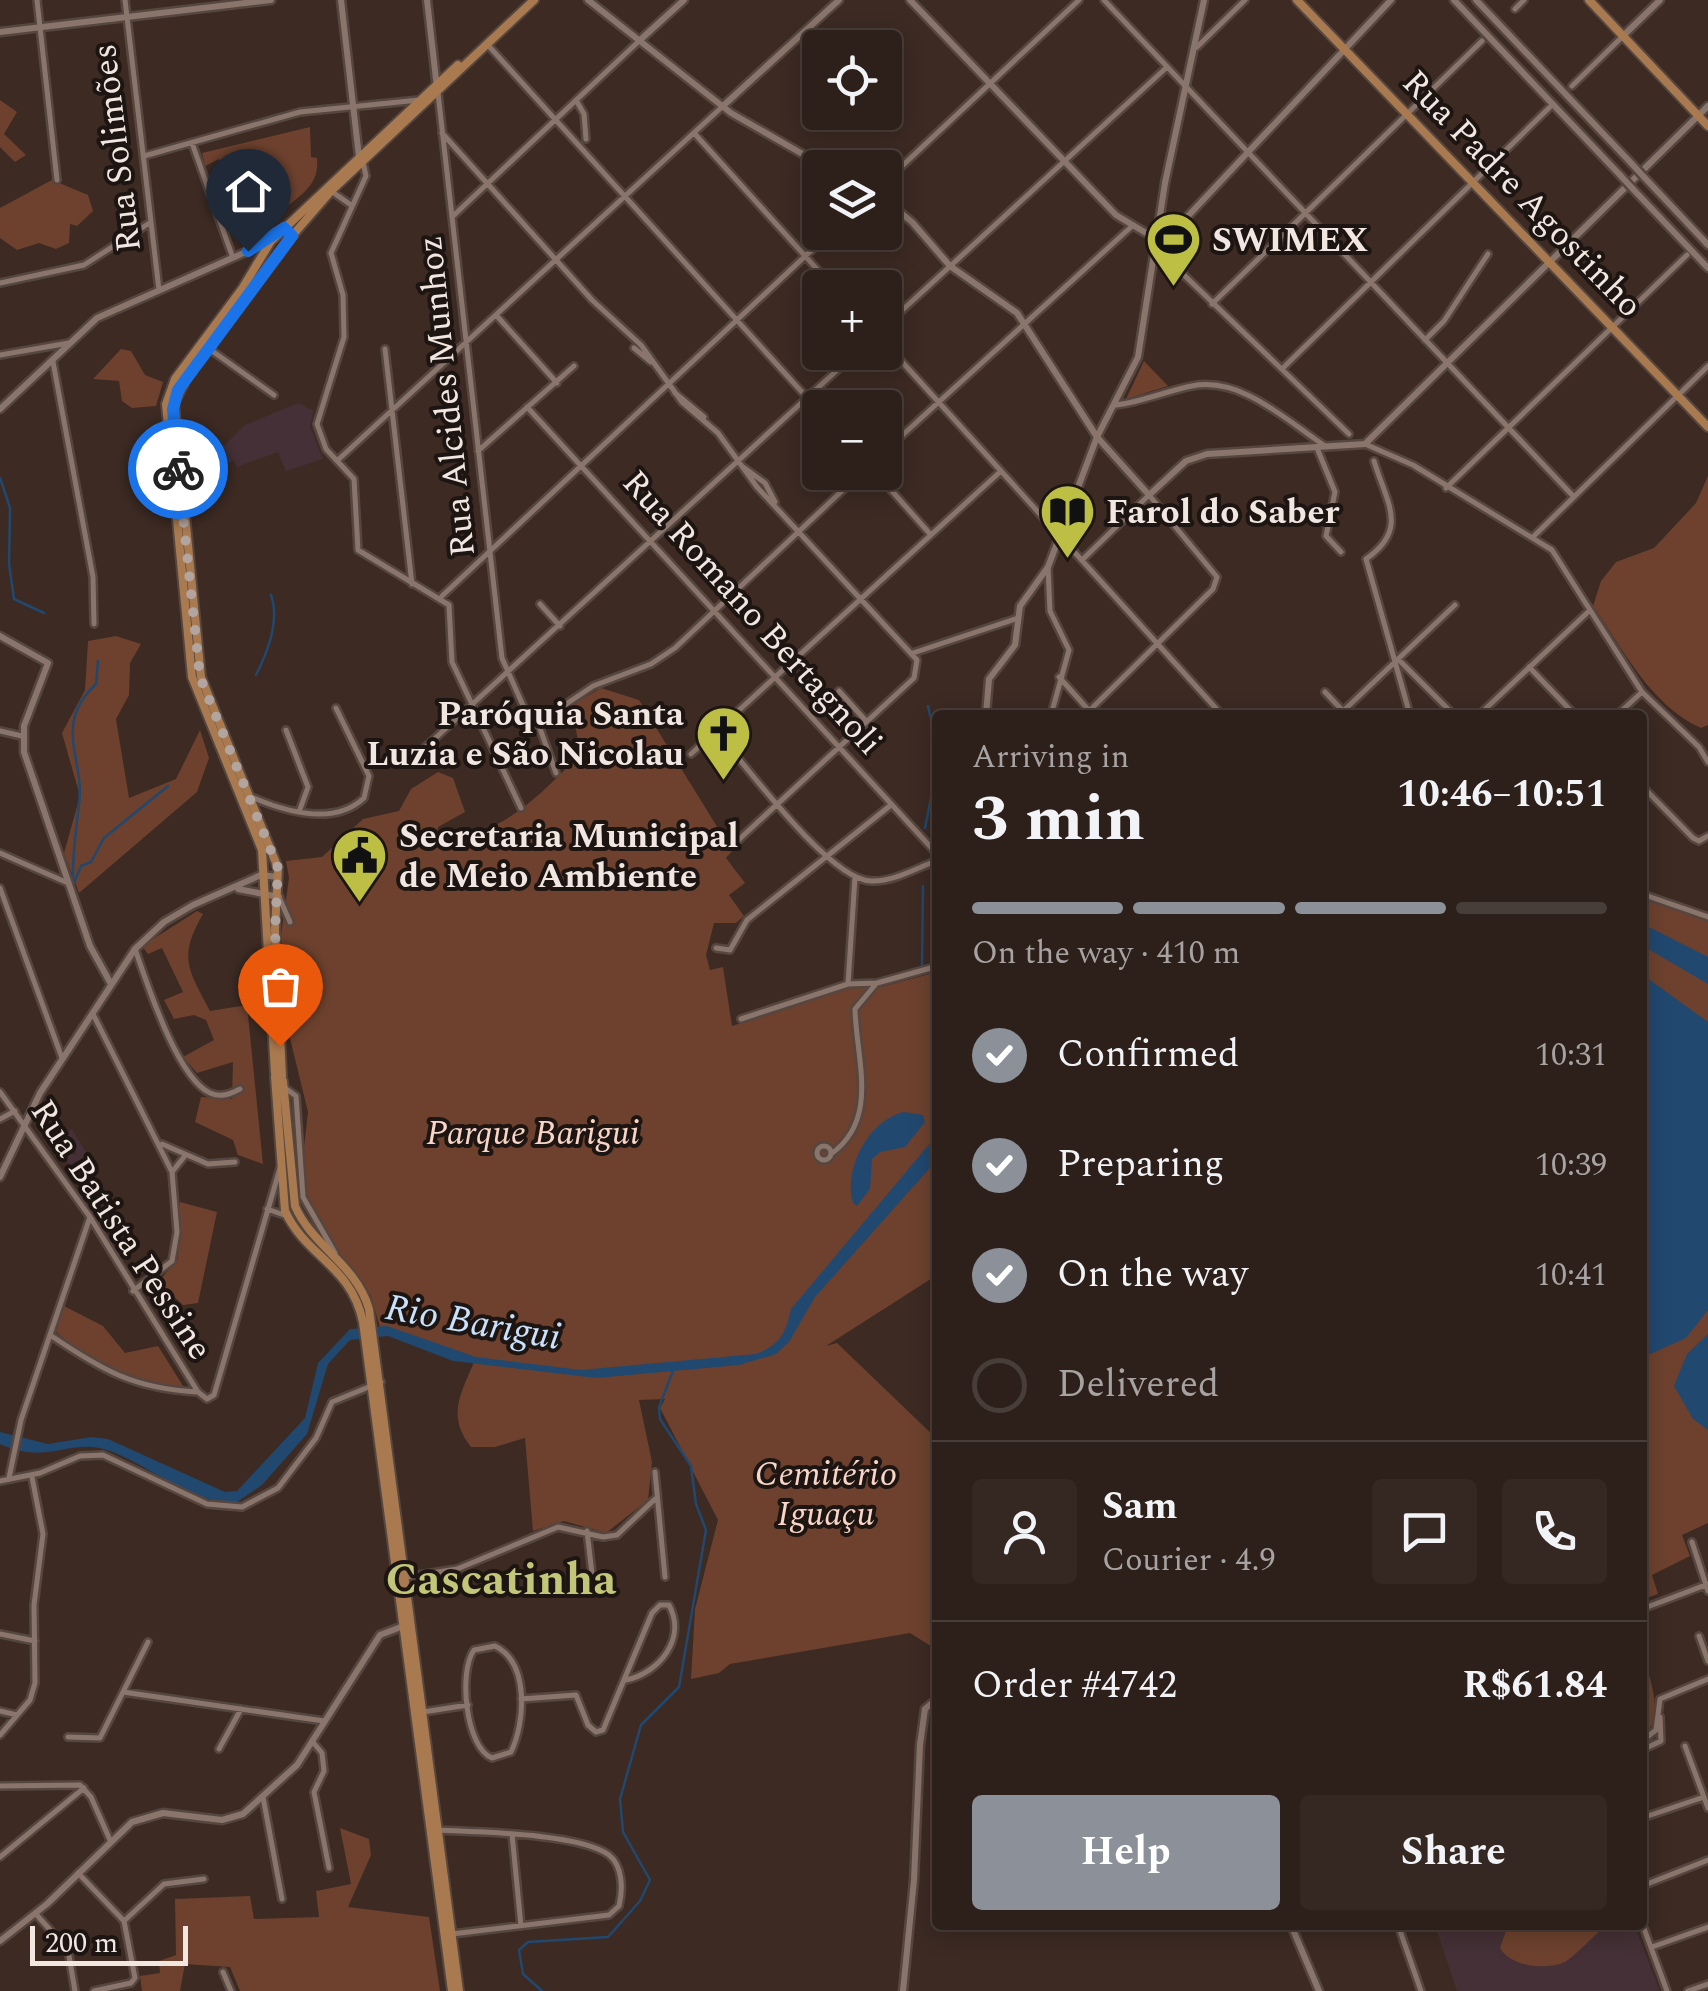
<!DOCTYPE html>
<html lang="en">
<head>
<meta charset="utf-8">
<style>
	:root { --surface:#2d201a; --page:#352823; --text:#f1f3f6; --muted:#a7a3a2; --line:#483e39; --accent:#8c9099 }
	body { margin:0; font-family:Spectral,serif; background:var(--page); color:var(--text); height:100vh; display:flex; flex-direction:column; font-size:38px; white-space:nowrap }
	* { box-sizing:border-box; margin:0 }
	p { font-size:32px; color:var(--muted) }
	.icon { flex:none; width:55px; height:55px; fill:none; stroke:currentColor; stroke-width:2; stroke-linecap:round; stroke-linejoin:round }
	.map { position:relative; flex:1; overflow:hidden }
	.side { position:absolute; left:932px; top:710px; width:715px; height:1220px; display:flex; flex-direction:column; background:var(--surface); border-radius:10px; box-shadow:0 5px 25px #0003,0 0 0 2px var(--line) }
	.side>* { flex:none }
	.fabs { position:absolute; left:802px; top:30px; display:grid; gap:20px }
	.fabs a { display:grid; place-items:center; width:100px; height:100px; border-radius:10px; background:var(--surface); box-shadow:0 5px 25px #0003,0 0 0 2px var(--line); font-size:50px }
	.scale { position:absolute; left:30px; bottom:25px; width:158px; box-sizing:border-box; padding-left:10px; border:5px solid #f2e6e1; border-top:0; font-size:28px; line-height:35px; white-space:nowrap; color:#f2e6e1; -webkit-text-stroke:8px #1d1512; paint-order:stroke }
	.pin { position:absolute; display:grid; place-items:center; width:85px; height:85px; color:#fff; margin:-102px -42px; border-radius:50% 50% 50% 0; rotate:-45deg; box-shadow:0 0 10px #0007 }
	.pin .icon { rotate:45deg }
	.courier { position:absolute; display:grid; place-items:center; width:100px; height:100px; margin:-50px; border:8px solid #1a73e8; border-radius:50%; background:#fff; color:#222; box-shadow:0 2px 12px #0007 }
	.summary em { font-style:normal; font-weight:700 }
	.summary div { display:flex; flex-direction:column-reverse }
	.summary { display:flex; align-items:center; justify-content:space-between; height:170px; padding:0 40px }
	h1 { font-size:65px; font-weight:700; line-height:75px }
	.bar { display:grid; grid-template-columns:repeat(4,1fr); gap:15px 10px; align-content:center; height:120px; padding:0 40px }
	.bar i { height:12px; border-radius:8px; background:var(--line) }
	.bar .selected { background:var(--accent) }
	.bar p { grid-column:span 4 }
	.line { display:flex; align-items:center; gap:25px; padding:0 40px; border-top:2px solid var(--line) }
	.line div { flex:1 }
	.round { display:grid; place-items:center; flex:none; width:105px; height:105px; border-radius:10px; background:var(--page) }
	ol { padding:0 40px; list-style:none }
	li { display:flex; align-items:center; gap:30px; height:110px }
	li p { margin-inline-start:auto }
	li .icon { padding:10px; border-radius:50%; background:var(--accent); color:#fff; stroke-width:4 }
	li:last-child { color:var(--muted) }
	li i { width:55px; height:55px; border:5px solid var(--line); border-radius:50% }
	.cta { display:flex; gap:20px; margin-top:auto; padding:20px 40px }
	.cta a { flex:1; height:115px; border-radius:10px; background:var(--accent); color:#fff; font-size:40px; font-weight:700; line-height:115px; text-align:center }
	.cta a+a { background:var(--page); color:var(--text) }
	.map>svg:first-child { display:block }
	.education { fill:#443036 }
	.green { fill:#6d412e }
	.water { fill:#21486f }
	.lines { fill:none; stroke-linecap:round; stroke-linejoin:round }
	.stream { stroke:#21486f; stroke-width:2.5 }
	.minor-casing { stroke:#55463f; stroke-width:10 }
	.tertiary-casing { stroke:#55463f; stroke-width:11 }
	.secondary-casing { stroke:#55463f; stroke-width:11 }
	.primary-casing { stroke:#55463f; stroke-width:12 }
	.minor { stroke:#8a756c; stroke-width:5 }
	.tertiary { stroke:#8a756c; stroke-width:6 }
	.secondary { stroke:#8a756c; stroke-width:6 }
	.primary { stroke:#a9794f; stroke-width:8 }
	.tertiary-bridge-casing { stroke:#55463f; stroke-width:11; stroke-linecap:butt }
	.tertiary-bridge { stroke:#8a756c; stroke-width:6 }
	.done { stroke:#b2a49e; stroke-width:10; stroke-dasharray:0 18 }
	.route { stroke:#1a73e8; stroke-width:12 }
	.labels { text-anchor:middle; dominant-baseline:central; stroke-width:8; stroke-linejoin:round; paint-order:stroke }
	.street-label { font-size:35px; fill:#f2e6e1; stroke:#1d1512 }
	.poi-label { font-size:35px; font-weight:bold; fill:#f2e6e1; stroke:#1d1512; text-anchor:start }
	.park-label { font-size:35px; font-style:italic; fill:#f9d5c7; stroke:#1d1512 }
	.water-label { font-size:38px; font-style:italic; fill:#c9e1fb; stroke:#1d1512 }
	.district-label { font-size:45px; font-weight:bold; fill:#c3c679; stroke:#1d1512 }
</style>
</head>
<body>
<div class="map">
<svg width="1708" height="1991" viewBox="0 0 1708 1991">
	<rect width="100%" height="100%" fill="#3c2a23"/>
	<!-- education -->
	<path class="education" d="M298,403l16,8 -4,15 13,33 -37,12 -8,-19 -41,15 -3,-7 -51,25 -1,-18 43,-22 20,-20z
		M72,1129l20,33 -13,9 9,-3 7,10 -14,9 -7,-11 4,-4 -8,-6 8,-6 -9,5 -16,-25 8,-5 12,20 4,-1 -12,-20z
		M1435,1925h199l26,66h-203z"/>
	<!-- green -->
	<path class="green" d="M0,100l17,12 -13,22 22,21 -11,7 -15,-15z
		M310,127l1,30 6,1c3,28 -18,38 -37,54l-12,-11 -22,9 -27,-51 -14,7 -3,-13z
		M52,180l36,15 5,16 -16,15 -7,-2 -1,19 -13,6 -17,-6 -22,7 -17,-12v-30z
		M121,349l10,2 14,24 18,7 -7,24 -24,2 -10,-7 -3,-20 -26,-2z
		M1144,361l24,25 -42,13z
		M1708,476v249l-7,3c-50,-22 -78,-79 -108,-122l8,-25 15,-19 38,-14 42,-45z
		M116,636l25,8 -11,19 -1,32 -13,24 13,79 47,-19 24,-49 9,28 -12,34 -118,101 -15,-40 16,-57 -18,-63 23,-43 3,-49z
		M601,688l38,12 93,151 -6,7 19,25 -16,12 15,21 -8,7h-22l-8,32 4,15 13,-3 9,59 116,-38 33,-1 56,-15v303l-111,71 11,-3 100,96v211l-27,-17 -180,31 -11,9 -28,6 4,-70 23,-89 -58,-112 5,-9 -26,1 13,62 -4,38 -42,33 -42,-12 -31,10 -8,-93 -30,9h-24c-25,-31 -10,-54 4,-87l-94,-29 -10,-35 -39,-52 -25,-50 -3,-46 4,-36 -22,-90 -5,-87 8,-57 -3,-17 36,-4 41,-38 36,-8 12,-22 27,-17 15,6 12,34 -27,15 -1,8c59,9 106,-43 143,-81l-8,-49z
		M1643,899l65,22v602l-26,12 8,21 -38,19 6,19 -15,5z
		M197,911l6,3c-25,43 -15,55 7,97l37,-6 16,159 -25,-9 -5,-15 -38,-18 6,-25 31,2 1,-37 -36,11 -14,-16 31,-17 -8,-20 -12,-5 -20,4 -10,-19 19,-8 -21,-44 -14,6 -6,-8z
		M180,1202l37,10 -19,91 -15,2 -25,-23 20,-23z
		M64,1306l39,20 22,27 33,-7 27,43c-51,-5 -91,-24 -129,-57z
		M1642,1653c8,26 24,63 1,84z
		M340,1828l29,11 2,16 -23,52 81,10 11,74h-200l-10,-24 -45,-3 -5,27h-38l-2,-15 20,-3 -1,-12 17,-6 -1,-56 75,-3 4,23 65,-2 -3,-26 35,-7z
		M1508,1925h99c-11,8 -33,32 -42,37 -20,9 -55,4 -65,-14z"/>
	<!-- water -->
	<path class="water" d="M1643,924l65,33v27l-65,-38z
		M1643,975l65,47v288l-22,28 -38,17h-6z
		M904,1112l19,3 2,7 -20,25 -25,5 -8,7 -2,30 -13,17 -4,-3c-10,-33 15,-83 51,-91z
		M937,1135v25l-122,137 -26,45 -13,12 -37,11 -143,13 -143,-17 -65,-25 -38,4 -22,24 -21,70 -45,51 -25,17c-46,3 -88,-38 -130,-52 -40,-12 -57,16 -107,-6v-12l48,12 43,-7 17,2 117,53 12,-1 68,-73 13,-55 32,-34 37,-3 89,31 105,13 175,-16c24,-9 30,-21 35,-45z
		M1708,1334v96l-15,-11 -19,-33 13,-32z"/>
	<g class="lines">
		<!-- stream -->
		<path class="stream" d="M0,478l10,30 -1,56 5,35 30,14
			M256,675c12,-24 24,-54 15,-80
			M928,706l10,44
			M925,828l13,-67
			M74,883l7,-17 10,-4 13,-24 64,-52
			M73,884c-1,-27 3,-53 6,-80 6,-46 -27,-79 17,-120l2,-23
			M922,966l1,-80
			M542,1991l-19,-17 -4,-24 9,-8 80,-5 32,-36 10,-21 -27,-48 -3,-33 21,-74 38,-38 27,-157 -10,-26 -5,-38 -31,-47 -1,-12 14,-36"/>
		<defs>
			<path id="minor" d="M37,0l20,180
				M125,0l34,290
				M1104,0l470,497
				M1515,9l9,-9
				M487,44l333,368
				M1197,47l48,-47
				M1572,86l51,-50
				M438,93l64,565 23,52 13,13 18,50
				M576,100l8,14 2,25
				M442,133l150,167 49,45 41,57 36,31 39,54 160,173 -3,18 -181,167
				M694,133l140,155
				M192,143l41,115
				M144,156l156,-44 119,-12
				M363,162l3,14 -35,77 12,42 1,42 -27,87 9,25 28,30 4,71 91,55 3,57 69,146
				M885,182l194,-182
				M331,191l20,14
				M452,217l187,-176
				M1157,249l192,185
				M0,283l84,-18 67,-43
				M1212,304l270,-263
				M496,315l61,68
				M885,326l281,-258
				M1425,340l19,-19 44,-67
				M885,343l337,372
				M208,348l66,47
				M634,348l17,14
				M385,349l27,235
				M0,355l69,-12
				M53,362l40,215 1,47
				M1284,367l269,-263
				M675,393l29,24
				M1116,405c26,-3 50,-14 76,-19 49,-10 95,35 133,60
				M527,407l411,448
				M1365,444l48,21 139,85 90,142 57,55 9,15
				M1317,448l18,44 -9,44 15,16
				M478,451l96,-85
				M885,451l246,-224
				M339,459l384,-353
				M1374,461c13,43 35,68 -8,98l44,156
				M743,467l22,16 10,19
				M875,472l56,63
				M1446,488l241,-233
				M1534,536l174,-170
				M1082,560l67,-65 68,82 -4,12 -128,126
				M1048,567l2,44 19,39 -18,65
				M442,596l389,-364
				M540,604l20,22
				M913,653l105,-35
				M1398,659l56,56
				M1529,667l46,48
				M1059,677l34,38
				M839,691l27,30
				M1325,692l18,19
				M1339,715l116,-110
				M1479,715l110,-104
				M1617,715l25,-23
				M538,723l55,-37 58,-22 24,-16 187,-176
				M286,730l22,57 -9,25
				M0,731l22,5
				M716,731c29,33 112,148 155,150 22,1 46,-13 67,-21
				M691,754l310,-283
				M408,763l449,-411
				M1642,786l51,52 6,3 9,-5
				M249,796c34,15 84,31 115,2l5,-22 -33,-68
				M0,853l68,30
				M0,888l62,170
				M1642,894l66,23
				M279,897l11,25
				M716,948l14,2 17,-30 144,-115
				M135,949c12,34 42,129 75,144 11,5 20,1 30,-4
				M848,984l7,-107
				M93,1014l79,158 5,60 -5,29 -39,30
				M741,1019l107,-35 29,-1 61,-17
				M285,1088l11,8 7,101 32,56
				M0,1092l90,125 108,175c-64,-3 -96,-22 -148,-57
				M0,1119l15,-8
				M162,1144l46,20 27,-2
				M817 1153a7 7 0 1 1 14 0a7 7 0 1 1-14 0Z
				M831,1154c49,-35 25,-95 24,-145l20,-24
				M172,1172l12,-15
				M267,1209l20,7
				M198,1392l9,7 7,-4 66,-227
				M655,1472l10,105
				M9,1478l12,-58 69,-203
				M0,1481l40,-8 40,-17 23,-1 104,49 35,3 36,-19 38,-50 16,-36 49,-20
				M587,1531l6,51
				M1692,1542l16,49
				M406,1577l51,-8 101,-42 45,10 14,-2 38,-36
				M1642,1609l66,-25
				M0,1634l35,7
				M1699,1636l9,25
				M495,1646c35,17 30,77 16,106l-19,6c-26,-10 -34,-86 -18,-108z
				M123,1692l201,29
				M521,1699l55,-4 12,30 8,7 7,-2 49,-117 8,-8h9c18,34 -10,68 -43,75
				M0,1711l17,4
				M423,1712l45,-7
				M0,1735l30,-35 5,-17 -1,-78 9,-71 -11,-57
				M68,1737l32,1 48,-96
				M312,1741l10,12 2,18 -10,21 15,76
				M1642,1741l14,-11 4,-31 48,-20
				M1685,1746l23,62
				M219,1749l22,-40
				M1642,1750l19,-9 -1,-24
				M0,1786l80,-1 11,12 19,43
				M263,1797l19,102
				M1642,1818l62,-21
				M437,1830c38,2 143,3 172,25 14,11 14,35 10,51l-10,9 -157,19
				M512,1834l9,92
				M0,1857l84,-69
				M78,1873l46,48 11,57 -4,5 -37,8
				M1642,1886l66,-26
				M35,1913l33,37 7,41
				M124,1921l40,-37 40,-5
				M1642,1923l25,68
				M1398,1925l23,66
				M1652,1947l56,-20
				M223,1972l8,19
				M1688,1991l20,-7"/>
			<path id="tertiary" d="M341,0l18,157
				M427,0l10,88
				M1454,0l166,175
				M1476,0l156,164
				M1623,36l37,-36
				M1644,177l64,68
				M1632,188l76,80
				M0,409l97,-91 151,-67 29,-19
				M1097,437l52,58 37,-34 21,-7 158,-10 343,-338
				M0,636l48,27 -24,63v26l66,194 21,38
				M238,889l41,8
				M0,1177l40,-84 95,-144 29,-27 29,-17 68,-30 17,2
				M0,1941l47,-37 85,-82 31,-9 59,7 21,-6 54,-49 83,-130 26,-10"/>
			<path id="secondary" d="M588,0l143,113 96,55
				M910,0l206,215 30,18h29
				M0,32l271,-32
				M639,41l45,-41
				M723,106l116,-106
				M885,200l27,22 38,44 67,47 80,124
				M1158,248l233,-248
				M986,715l3,-36 26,-34 5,-39 28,-39 49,-130 41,-80 27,-174 39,-183
				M1291,1925l28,66
				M903,1991l11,-111 6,-135 5,-36 13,-11"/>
			<path id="primary" d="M1297,0l411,427
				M1589,0l119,126
				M275,1073l-13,-223 -70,-173 -26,-273 9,-25 67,-90 29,-48 187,-176
				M282,1076l-7,-146 3,-62 -77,-191 -27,-274 14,-28 104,-139 39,-45 203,-191
				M275,1077l10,134c21,46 66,54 78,111l89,669
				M283,1081l12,125c17,40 61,58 74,103l90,682"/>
		</defs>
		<!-- minor casing -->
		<use href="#minor" class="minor-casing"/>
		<!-- tertiary casing -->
		<use href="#tertiary" class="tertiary-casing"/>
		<!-- secondary casing -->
		<use href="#secondary" class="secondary-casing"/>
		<!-- primary casing -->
		<use href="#primary" class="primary-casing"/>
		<!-- minor -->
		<use href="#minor" class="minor"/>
		<!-- tertiary -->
		<use href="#tertiary" class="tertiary"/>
		<!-- secondary -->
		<use href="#secondary" class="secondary"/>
		<!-- primary -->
		<use href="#primary" class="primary"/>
		<defs>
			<path id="tertiary-bridge" d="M1632,164l12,13
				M1620,175l12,13"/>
		</defs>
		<!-- tertiary-bridge casing -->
		<use href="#tertiary-bridge" class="tertiary-bridge-casing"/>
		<!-- tertiary-bridge -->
		<use href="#tertiary-bridge" class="tertiary-bridge"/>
	</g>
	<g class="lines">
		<!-- done -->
		<path class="done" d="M178,469l22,208 78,191 -3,62 5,116"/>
		<!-- route -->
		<path class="route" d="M178,469l-5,-60 5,-19 114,-154 -8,-8 -36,23"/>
	</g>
	<!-- icons -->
	<defs>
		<symbol id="stadium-pin" viewBox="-11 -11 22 30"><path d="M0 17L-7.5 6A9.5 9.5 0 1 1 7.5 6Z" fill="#bcbf44" stroke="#1d1512"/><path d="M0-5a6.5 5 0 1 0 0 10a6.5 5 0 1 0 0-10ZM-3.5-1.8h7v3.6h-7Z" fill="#111"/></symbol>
		<symbol id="library-pin" viewBox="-11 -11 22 30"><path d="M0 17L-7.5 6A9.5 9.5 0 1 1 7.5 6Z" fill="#bcbf44" stroke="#1d1512"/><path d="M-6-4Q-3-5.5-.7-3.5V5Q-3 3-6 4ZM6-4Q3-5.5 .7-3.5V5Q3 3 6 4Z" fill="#111"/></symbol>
		<symbol id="church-pin" viewBox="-11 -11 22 30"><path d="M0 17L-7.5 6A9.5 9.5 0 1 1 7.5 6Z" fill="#bcbf44" stroke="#1d1512"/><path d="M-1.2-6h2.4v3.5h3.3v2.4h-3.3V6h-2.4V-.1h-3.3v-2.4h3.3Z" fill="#111"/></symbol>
		<symbol id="civic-pin" viewBox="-11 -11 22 30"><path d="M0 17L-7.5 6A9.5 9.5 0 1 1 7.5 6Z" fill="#bcbf44" stroke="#1d1512"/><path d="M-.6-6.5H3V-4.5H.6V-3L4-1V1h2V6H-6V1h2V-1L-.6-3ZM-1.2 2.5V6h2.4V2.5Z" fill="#111"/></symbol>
	</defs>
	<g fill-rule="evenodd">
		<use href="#stadium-pin" x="1142" y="208" width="63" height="86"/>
		<use href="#library-pin" x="1036" y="480" width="63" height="86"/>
		<use href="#church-pin" x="692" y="702" width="63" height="86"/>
		<use href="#civic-pin" x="328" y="824" width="63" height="86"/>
	</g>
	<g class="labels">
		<!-- street labels -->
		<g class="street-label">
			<text transform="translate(117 148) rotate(-97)">Rua Solimões</text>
			<text transform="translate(1522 194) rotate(46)">Rua Padre Agostinho</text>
			<text transform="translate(447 396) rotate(-96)">Rua Alcides Munhoz</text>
			<text transform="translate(752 613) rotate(48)">Rua Romano Bertagnoli</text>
			<text transform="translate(121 1230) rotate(57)">Rua Batista Pessine</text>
		</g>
		<!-- poi labels -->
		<g class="poi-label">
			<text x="1212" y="240">SWIMEX</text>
			<text x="1106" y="512">Farol do Saber</text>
			<text x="684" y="714" text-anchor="end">Paróquia Santa<tspan x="684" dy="40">Luzia e São Nicolau</tspan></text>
			<text x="399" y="836">Secretaria Municipal<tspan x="399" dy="40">de Meio Ambiente</tspan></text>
		</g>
		<!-- park labels -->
		<g class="park-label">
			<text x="533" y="1133">Parque Barigui</text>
			<text x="826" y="1474">Cemitério<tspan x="826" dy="40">Iguaçu</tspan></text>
		</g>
		<!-- water labels -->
		<g class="water-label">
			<text transform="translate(473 1323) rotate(10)">Rio Barigui</text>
		</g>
		<!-- district labels -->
		<g class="district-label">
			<text x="501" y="1580">Cascatinha</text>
		</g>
	</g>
</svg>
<div class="fabs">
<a><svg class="icon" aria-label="locate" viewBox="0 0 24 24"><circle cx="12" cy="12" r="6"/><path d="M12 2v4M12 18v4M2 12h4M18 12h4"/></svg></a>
<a><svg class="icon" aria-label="layers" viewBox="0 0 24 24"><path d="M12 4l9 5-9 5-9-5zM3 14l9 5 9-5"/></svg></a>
<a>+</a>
<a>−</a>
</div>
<div class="scale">200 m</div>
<div class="pin" style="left:280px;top:1046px;background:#ea580c"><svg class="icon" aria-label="bag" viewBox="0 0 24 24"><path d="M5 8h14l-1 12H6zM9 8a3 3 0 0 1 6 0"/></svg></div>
<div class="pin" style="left:248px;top:251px;background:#1f2937"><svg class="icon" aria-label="home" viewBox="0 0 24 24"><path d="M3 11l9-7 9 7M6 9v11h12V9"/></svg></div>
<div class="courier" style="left:178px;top:469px"><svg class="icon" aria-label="bike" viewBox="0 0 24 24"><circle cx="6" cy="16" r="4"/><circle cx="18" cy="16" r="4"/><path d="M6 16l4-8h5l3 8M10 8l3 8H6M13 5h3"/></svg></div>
<section class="side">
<div class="summary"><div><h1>3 min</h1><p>Arriving in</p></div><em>10:46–10:51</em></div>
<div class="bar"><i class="selected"></i><i class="selected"></i><i class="selected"></i><i></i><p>On the way · 410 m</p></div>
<ol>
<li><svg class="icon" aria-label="check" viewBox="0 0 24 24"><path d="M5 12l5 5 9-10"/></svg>Confirmed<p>10:31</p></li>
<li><svg class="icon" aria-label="check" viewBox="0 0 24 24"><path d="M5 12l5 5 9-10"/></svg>Preparing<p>10:39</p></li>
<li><svg class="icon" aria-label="check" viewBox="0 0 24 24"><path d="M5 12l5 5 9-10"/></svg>On the way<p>10:41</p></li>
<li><i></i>Delivered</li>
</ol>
<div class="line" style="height:180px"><a class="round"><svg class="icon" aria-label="person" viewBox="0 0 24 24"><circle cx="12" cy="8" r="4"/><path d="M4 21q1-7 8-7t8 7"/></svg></a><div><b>Sam</b><p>Courier · 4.9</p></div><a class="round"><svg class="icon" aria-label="chat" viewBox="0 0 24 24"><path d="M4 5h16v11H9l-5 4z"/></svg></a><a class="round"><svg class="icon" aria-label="phone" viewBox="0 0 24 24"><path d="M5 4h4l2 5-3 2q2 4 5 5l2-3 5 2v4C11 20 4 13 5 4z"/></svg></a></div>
<div class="line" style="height:130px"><div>Order #4742</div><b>R$61.84</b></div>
<div class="cta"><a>Help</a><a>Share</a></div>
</section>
</div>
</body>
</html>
